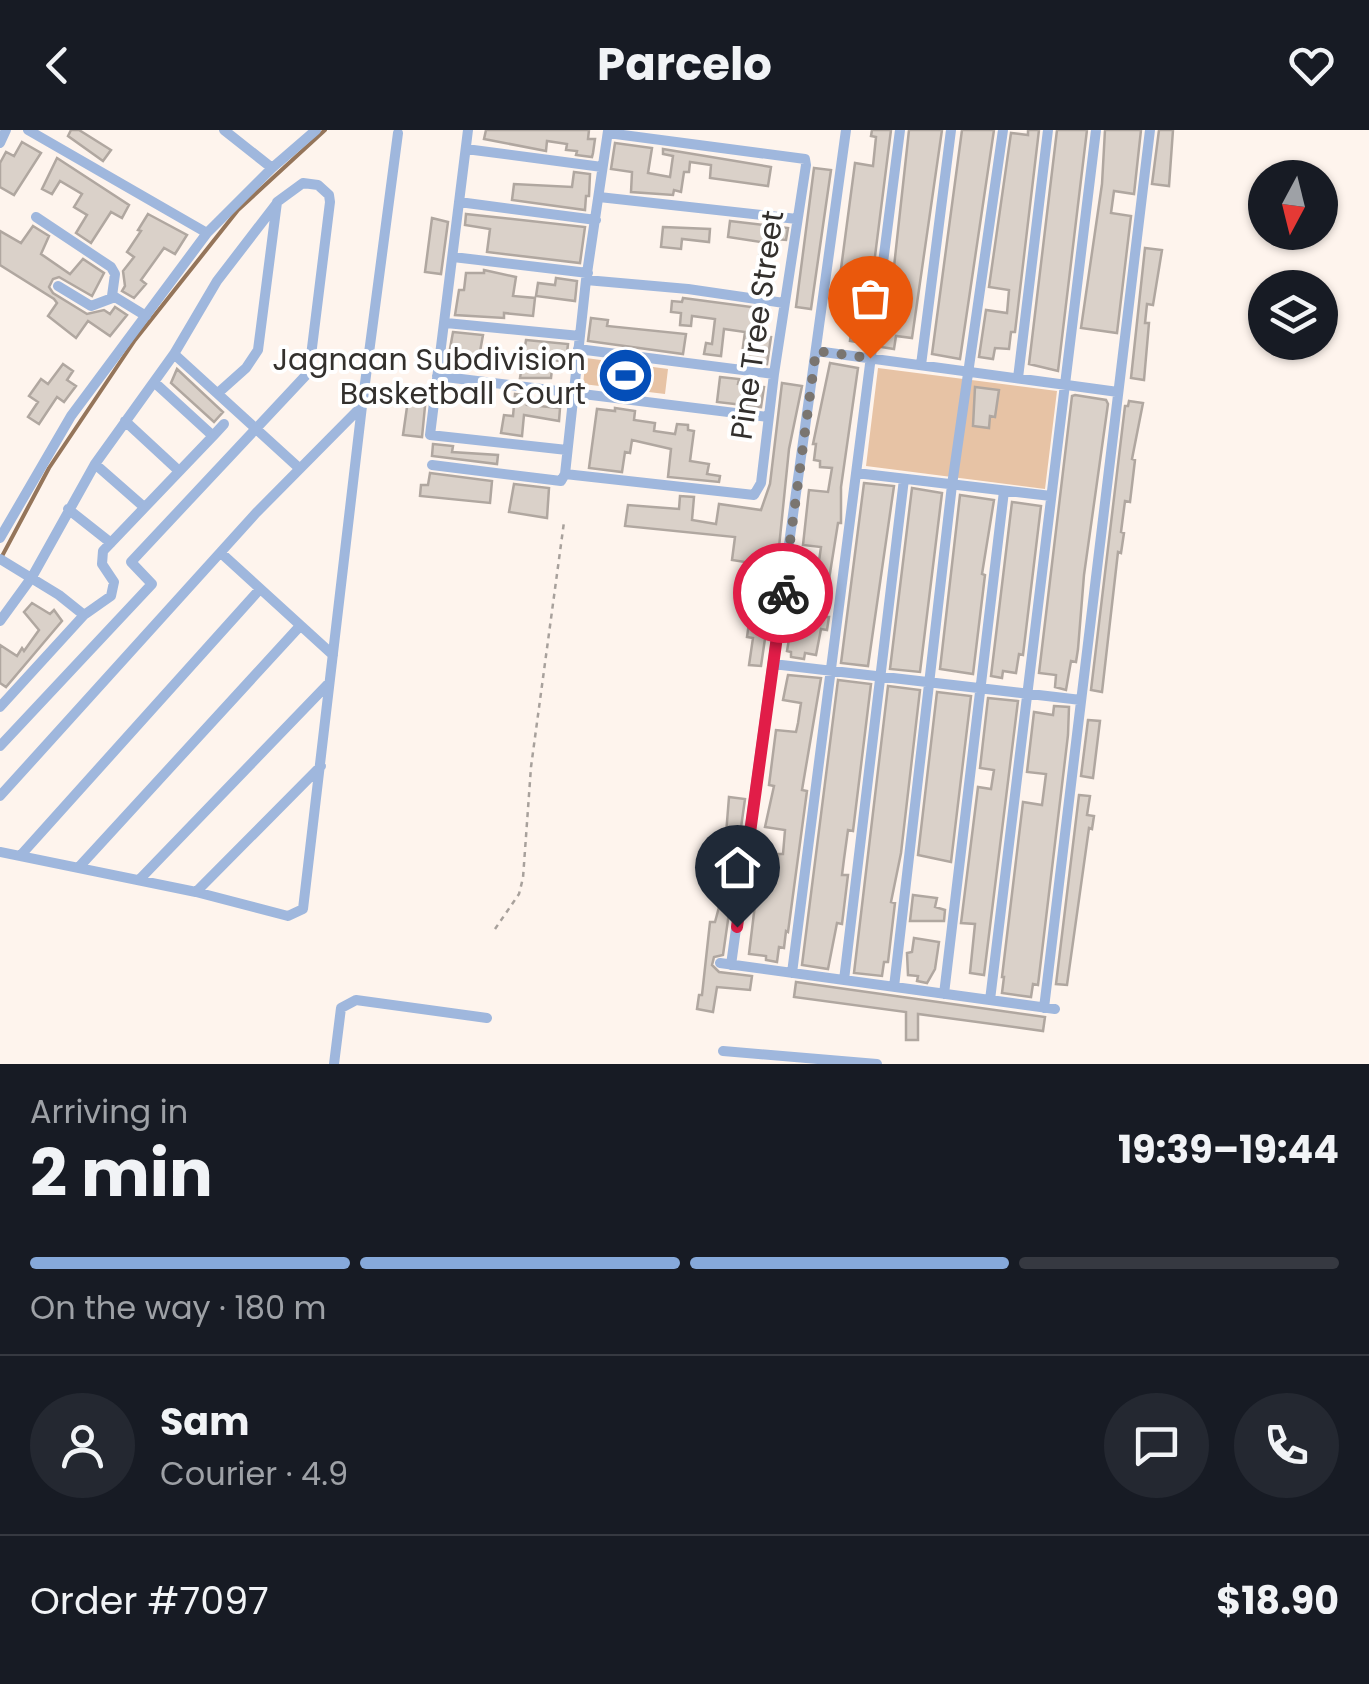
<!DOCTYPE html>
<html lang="en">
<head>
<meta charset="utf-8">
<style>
	:root { --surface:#171b24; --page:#242831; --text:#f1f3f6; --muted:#9ea1a6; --line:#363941; --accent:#86a9da }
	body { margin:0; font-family:Poppins,sans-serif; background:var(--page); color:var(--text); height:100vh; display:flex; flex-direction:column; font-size:38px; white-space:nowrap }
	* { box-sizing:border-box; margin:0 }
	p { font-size:32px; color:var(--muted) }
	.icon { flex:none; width:55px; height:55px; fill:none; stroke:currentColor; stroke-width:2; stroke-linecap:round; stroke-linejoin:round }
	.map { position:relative; height:934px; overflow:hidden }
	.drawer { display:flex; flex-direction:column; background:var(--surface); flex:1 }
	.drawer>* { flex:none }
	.needle { width:65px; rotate:187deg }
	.fabs { position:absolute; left:1248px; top:30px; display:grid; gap:20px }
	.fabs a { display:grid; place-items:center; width:90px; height:90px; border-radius:50%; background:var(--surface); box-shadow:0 2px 8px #0004; font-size:50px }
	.pin { position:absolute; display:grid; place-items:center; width:85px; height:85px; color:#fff; margin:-102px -42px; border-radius:50% 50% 50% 0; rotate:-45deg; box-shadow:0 0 10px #0007 }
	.pin .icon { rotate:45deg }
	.courier { position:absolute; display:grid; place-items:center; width:100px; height:100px; margin:-50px; border:8px solid #e11d48; border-radius:50%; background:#fff; color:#222; box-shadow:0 2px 12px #0007 }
	.headline em { font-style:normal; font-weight:700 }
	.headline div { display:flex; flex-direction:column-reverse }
	.headline { display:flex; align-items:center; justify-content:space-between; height:170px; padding:0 30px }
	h1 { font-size:65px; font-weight:700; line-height:75px }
	.bar { display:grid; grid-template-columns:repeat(4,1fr); gap:15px 10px; align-content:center; height:120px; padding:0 30px }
	.bar i { height:12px; border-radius:8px; background:var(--line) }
	.bar .selected { background:var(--accent) }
	.bar p { grid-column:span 4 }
	.line { display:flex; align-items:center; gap:25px; padding:0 30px; border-top:2px solid var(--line) }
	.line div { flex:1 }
	.round { display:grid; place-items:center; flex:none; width:105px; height:105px; border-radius:52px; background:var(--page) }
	header { display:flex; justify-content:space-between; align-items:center; height:130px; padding:0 30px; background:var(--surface); font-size:45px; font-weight:700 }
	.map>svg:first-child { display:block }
	.green { fill:#e7c3a5 }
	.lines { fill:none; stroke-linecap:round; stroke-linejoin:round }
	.stream { stroke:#95755a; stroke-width:4 }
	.building { fill:#dad1c9; stroke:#b0a7a0; stroke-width:2.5 }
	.path { stroke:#a8a19c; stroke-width:2.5; stroke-dasharray:5 5; stroke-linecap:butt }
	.street { stroke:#9fb7dd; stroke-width:10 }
	.done { stroke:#7a7570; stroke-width:10; stroke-dasharray:0 18 }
	.route { stroke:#e11d48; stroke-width:12 }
	.labels { text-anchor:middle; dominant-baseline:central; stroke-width:8; stroke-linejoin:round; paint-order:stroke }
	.street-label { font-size:30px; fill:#33302d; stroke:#fff }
	.poi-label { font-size:30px; fill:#33302d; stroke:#fff; text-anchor:end }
</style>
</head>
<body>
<header><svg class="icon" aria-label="back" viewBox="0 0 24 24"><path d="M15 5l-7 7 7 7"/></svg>Parcelo<svg class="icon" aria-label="heart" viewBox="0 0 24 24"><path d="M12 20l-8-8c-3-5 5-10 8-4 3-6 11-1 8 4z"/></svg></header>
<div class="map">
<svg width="1369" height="934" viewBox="0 0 1369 934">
	<rect width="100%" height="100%" fill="#fef4ed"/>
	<!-- green -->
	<path class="green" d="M586,228l82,11 -3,25 -82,-10z
		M878,238l179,23 -12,98 -179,-23z"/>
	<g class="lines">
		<!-- stream -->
		<path class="stream" d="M1,428l48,-90 86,-128 103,-130 87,-80"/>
	</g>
	<!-- building -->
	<path class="building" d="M71,0h8l32,20 -8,11 -35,-25z
		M486,0h103l-1,9h7l-2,14 -1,4 -16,-2 1,-4 -11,-1 1,-6 -20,-3 -1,10 -62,-12z
		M872,0h19l-27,213 -14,-2 3,-24 -18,-3 20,-151 18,3 3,-29 -5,-1z
		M909,0h33l-30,208 -16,-2 -2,13 -13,-2 11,-62z
		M962,0h32l-34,229 -28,-5z
		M1028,0h11l-24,202h-4l-2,17 -14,-1 -2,11 -14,-2 7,-47 21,3 2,-23 -20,-3 22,-154 17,2z
		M1057,0h30l-29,241 -29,-7z
		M1105,0h36l-7,64 -20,-3 -3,22 20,3 -14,117 -36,-5 21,-144z
		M1159,0h14l-4,56 -17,-2z
		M22,12l19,11 -27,42 -14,-8v-24l6,-11 8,4z
		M615,13l37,5 -4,25 22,4 3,-21 -10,-2v-5l108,18 -3,19 -58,-8 1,-13 -21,-3 -1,10h-5l-3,20 -7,-2 -1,5 -42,-3 1,-20 -21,-3z
		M57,28l72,47 -7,13 -11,-6 -20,31 -15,-10 11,-18 -13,-8 8,-13 -22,-13 -8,13 -10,-5z
		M814,38l17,2 -20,139 -15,-2z
		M574,42l16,2 -1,22h-3l-1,14 -73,-10 2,-16 58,3z
		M148,84l39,21 -12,19 -11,-6 -23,32 5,4 -12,14 -12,-7 3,-5 -2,-15 11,-14 -7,-5 14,-21 -3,-1z
		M466,84l119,13 -5,36 -93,-11 3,-23 -25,-4z
		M432,88l16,4 -7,52 -16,-2z
		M730,91l58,7 -2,12 -11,-1 -2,19 -14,-2 2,-14 -33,-5z
		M33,96l16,10 -8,18 29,20 13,-15 21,14 -12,23 -33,-19 -6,2 -4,8 4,6 34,21 17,-4 6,4 5,-7 12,8 -17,21 -22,-15 -12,17 -28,-22 9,-13 -3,-4 -54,-34v-34l21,12z
		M663,97l47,2 -1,13 -27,-3 -1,10 -20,-2z
		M1145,118l17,2 -9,55 -6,-1 -2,19h4l-5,57 -13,-2z
		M484,140l32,7 -3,19 22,2 -2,18 -29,-3v5l-49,-3 4,-25h5l2,-17h18z
		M556,148l21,3 -2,20 -39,-5 2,-13 17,2z
		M683,168l76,10 -4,27 16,2 -4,27 -26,-3 4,-29 -21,-3 -3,27 -17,-2 2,-11 6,1 3,-25 -23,-3 -1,10 -11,-1 1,-12 -10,-1 1,-11 10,1z
		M591,188l17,2 -1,6 79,8 -3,20 -95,-13z
		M453,202l30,3 -4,22 -28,-4 -3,7z
		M526,210l42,4 -2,18 -13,-2 -2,18h-31z
		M830,233l28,5 -17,119v36h-3l-15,94h6l-2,13 -6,-1 -5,26 -11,-2 -1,6 -13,-2v-5l-4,-1 6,-36 18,2 4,-24 -21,-2 3,-19 20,3 4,-28 -18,-2 6,-55 19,2 4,-24 -12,-1v-6l-6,-1 2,-16h-3z
		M63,234l10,7 -6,9 9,6 -12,16 -7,-5 -18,27 -11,-7 10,-15 -9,-6 12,-17 7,5z
		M177,239l46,43 -9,10 -43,-39z
		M720,247l19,2 -1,5 26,3 -3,20 -44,-5z
		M782,253l20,3 -13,63 -12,118 -45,-7 3,-23 -110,-11 3,-21 51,4 1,-13 14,1 -2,23 24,4 3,-20 42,6 9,-26z
		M975,257l24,3 -4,27 -5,-1 -1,12 -16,-2z
		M409,263l17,3 -4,41 -19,-2z
		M515,264l14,2 -2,9 33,3 -1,13 -35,-6 -2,21 -21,-3 3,-18 9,1z
		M1075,265l31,5 2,4 -24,171 -6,74 -2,13 -5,-1 -5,29 -11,-3 1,-12 -17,-2 33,-277z
		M1129,271l14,2 -11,56 3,1 -5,42 -5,-1 -4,31 3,1 -3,20 -3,-1 -16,140 -11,-2 34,-284h3z
		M615,278l20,3 -1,9 21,3 -1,8 21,3 2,-10 11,1v5l6,1 -4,30 19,3 -2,10 13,2 -1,6 -51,-5 3,-28 -39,-9 -2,13 -5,-1 -3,20 -33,-4 8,-59 18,2z
		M433,314l20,2 -1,6 46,3 -1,9 -65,-8z
		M430,343l62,8 -2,22 -70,-7 1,-11h7z
		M864,353l30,3 -26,180 -27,-3z
		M514,354l35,4 -2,30 -38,-6z
		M912,358l30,5 -22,179 -30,-3z
		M960,365l34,5 -12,74 3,1 -12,99 -33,-5z
		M1012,372l29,4 -18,149 -4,-1 -3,19 -13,-2 -1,7 -11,-2z
		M32,473l18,11 4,-4 8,11 -56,66 -6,-4v-38l17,11 5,-8 2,3 15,-21 -15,-18z
		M749,493l18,2 -6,41 -12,-1 4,-27 -6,-1z
		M788,545l33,3 -19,112 5,1 -19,141 -2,-1 -2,17 -5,-1 -2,15 -11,-2v-4l-17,-2 12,-99 17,2v-3h5l2,-24 -20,-3 9,-41 -5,-1 7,-55 20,2 2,-9 3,-20 -18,-3z
		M838,550l33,4 -18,147 -5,-1 -4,29 -2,16h6l-6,49 -5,-1 -9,46 -26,-4z
		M888,556l32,4 -19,163 -10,49 4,1 -7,59h-4l-2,14 -28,-3z
		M937,562l34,4 -20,166 -33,-7z
		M988,568l30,3 -34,274 -14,-2 5,-49 -14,-1 17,-136 13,2 3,-19 -14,-2z
		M1054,576l15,1 -1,28 -30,250 -5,-1 -2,13 -29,-4 2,-16h-2l21,-175 19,3 4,-31 -19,-2 7,-60 19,3z
		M1088,590l12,1 -7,57 -12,-2z
		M1079,665l11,1 -3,19 7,1 -2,13 -3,-1 -22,157 -11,-1z
		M729,667l16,2 -7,50 -13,-2z
		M721,739l14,2 -12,84 -9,2 -2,8 7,7 33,4 -2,14 -33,-3 -4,25 -16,-3 2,-14h3l8,-73h5l4,-15z
		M913,765l24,3 -2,9 10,3 -1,11h-34z
		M914,808l25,4 -4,27 -8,14 -10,-2 1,-5 -10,-1 -1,-22 5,-1z
		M796,852l249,35 -2,14 -125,-17v26h-12v-28l-112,-15z"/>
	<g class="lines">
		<!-- path -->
		<path class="path" d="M495,799l24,-35 4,-16 8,-111 33,-245"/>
		<!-- street -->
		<path class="street" d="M28,0l179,103
			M224,0l48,38
			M468,0l-38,305 137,15
			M0,13l6,-13
			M466,19l136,18
			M599,67l198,22
			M459,72l137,18
			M36,87l75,50 4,7 -3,22
			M453,127l135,16
			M586,150l102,9 96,14
			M58,156l33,20 24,-9 31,19
			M446,193l134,13
			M578,219l196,25
			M816,221l302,41
			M174,224l43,-73 60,-78
			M921,235l30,-235
			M437,246l331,41
			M1018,248l30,-248
			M125,291l54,50
			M213,306l11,-12
			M95,334l49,43
			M432,335l129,16 4,-7
			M856,343l195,23
			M565,344l189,21 7,-12 13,-109 32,-209 -1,-6 -197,-26
			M565,344l21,-194 22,-149
			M68,379l43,34
			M0,408l71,-122 136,-183 65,-65 44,-38
			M221,423l112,102
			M0,429l59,36 25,20
			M0,491l32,-44 63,-113 79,-110 125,114
			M773,534l308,36
			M0,577l84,-92 27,-19 3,-14 -12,-18 1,-13 110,-115 -59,-54
			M0,616l152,-162 -21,-22 178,-190 21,-170 -1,-7 -11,-10 -15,-2 -26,19 -19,148 -12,18 -28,25
			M0,666l256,-283 105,-106
			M0,722l196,40 92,24 15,-7 59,-503 36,-273
			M20,726l240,-267
			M79,737l221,-241
			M139,750l190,-197
			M196,762l125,-126
			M720,833l335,46
			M731,835l115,-835
			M792,843l108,-843
			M844,850l60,-501
			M894,857l58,-502 51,-355
			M944,864l60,-503
			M990,870l106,-870
			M1044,878l106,-878
			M723,921l154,13
			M334,934l7,-56 15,-8 131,18"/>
	</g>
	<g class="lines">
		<!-- done -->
		<path class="done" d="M783,463l33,-242 54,7"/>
		<!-- route -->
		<path class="route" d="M737,797l46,-334"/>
	</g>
	<!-- icons -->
	<defs>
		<symbol id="stadium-disc" viewBox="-11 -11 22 22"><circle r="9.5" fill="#044eb8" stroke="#fff"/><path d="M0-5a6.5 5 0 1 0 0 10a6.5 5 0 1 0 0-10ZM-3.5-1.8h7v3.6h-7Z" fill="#fff"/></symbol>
	</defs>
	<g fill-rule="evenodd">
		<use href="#stadium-disc" x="594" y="214" width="63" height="63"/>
	</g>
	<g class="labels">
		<!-- street labels -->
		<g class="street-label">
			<text transform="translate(757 195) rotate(-82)">Pine Tree Street</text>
		</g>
		<!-- poi labels -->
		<g class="poi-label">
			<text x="586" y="229">Jagnaan Subdivision<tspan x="586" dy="34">Basketball Court</tspan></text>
		</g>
	</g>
</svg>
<div class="fabs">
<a><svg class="needle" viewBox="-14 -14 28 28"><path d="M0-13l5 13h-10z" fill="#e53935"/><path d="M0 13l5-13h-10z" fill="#9ea1a6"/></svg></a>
<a><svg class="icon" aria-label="layers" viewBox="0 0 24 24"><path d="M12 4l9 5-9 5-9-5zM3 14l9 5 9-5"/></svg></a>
</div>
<div class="pin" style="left:870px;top:228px;background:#ea580c"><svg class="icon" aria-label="bag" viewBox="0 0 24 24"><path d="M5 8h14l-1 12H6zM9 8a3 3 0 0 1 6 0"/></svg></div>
<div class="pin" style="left:737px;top:797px;background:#1f2937"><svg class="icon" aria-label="home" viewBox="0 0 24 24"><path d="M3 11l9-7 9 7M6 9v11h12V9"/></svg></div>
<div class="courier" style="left:783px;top:463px"><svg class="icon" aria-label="bike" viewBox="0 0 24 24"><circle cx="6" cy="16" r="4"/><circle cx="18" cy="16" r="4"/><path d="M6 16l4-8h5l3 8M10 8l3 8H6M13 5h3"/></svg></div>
</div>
<section class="drawer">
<div class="headline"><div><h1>2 min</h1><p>Arriving in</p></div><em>19:39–19:44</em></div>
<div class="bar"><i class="selected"></i><i class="selected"></i><i class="selected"></i><i></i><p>On the way · 180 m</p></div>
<div class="line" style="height:180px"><a class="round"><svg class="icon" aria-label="person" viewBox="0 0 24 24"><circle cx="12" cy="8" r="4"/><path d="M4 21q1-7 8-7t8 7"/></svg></a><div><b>Sam</b><p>Courier · 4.9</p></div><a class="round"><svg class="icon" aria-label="chat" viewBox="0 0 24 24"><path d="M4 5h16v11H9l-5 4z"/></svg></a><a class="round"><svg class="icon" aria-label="phone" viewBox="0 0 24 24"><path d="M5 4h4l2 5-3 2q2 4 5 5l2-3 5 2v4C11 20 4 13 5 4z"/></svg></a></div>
<div class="line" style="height:130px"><div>Order #7097</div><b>$18.90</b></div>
</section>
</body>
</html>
